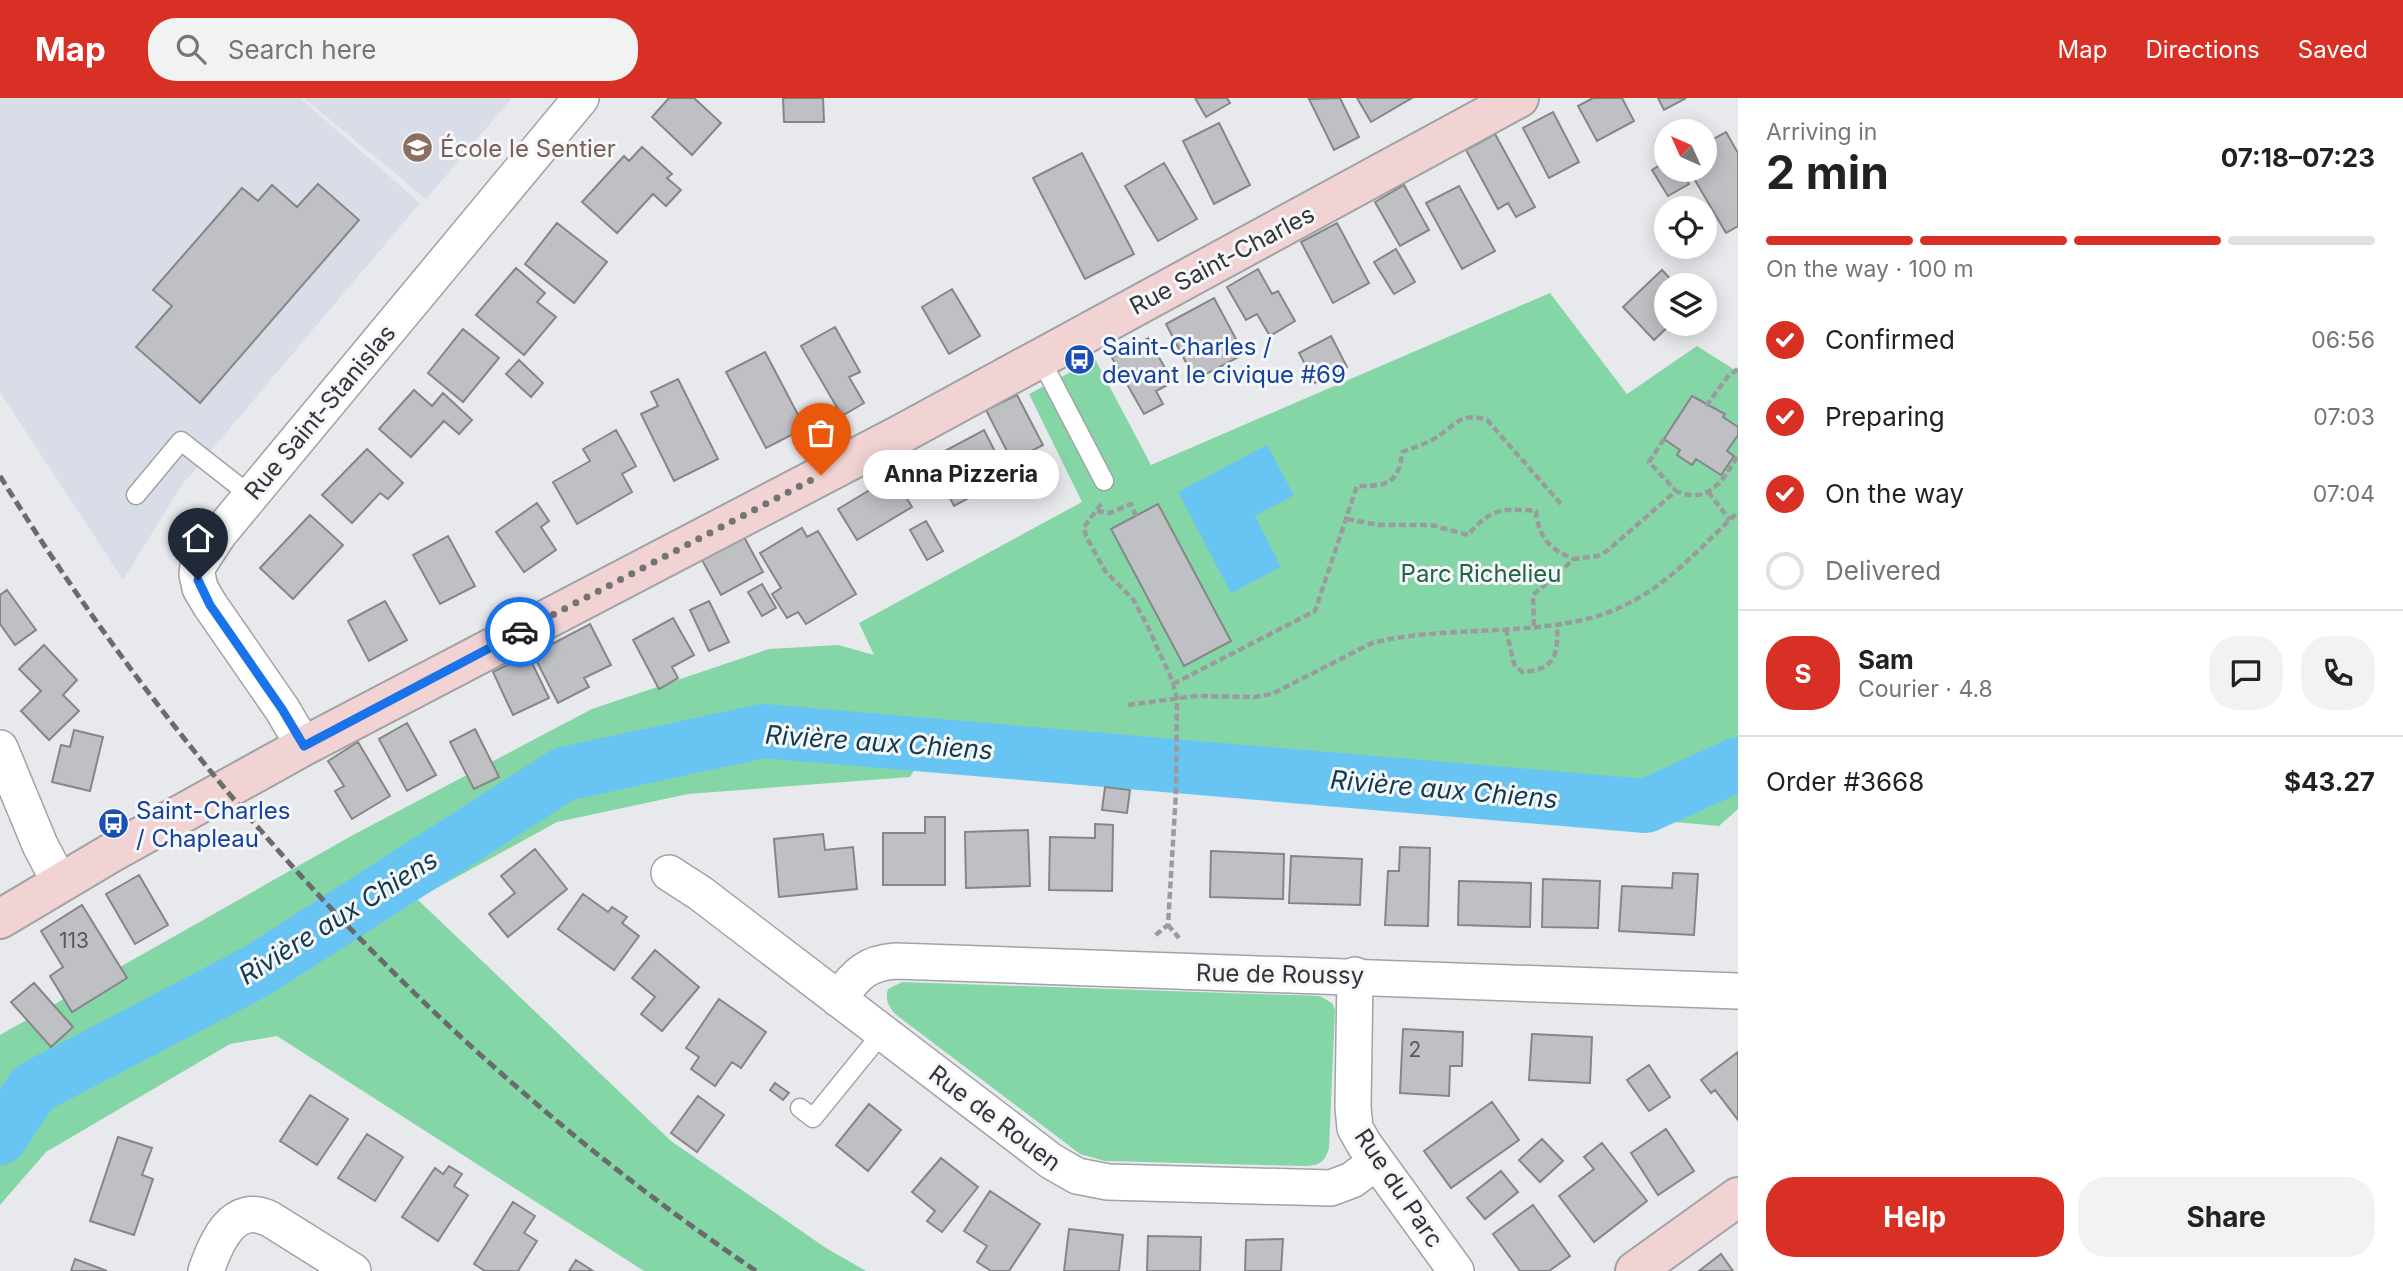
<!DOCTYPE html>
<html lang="en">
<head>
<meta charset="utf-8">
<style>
	:root { --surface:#fff; --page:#f2f2f2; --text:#222; --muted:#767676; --line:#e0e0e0; --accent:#d93025 }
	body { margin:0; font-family:Inter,sans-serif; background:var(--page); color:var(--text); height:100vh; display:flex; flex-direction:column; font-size:26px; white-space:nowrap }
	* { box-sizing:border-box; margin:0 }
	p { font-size:23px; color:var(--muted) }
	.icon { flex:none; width:38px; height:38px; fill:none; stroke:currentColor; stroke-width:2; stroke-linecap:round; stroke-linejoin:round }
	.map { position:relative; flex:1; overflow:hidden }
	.drawer { display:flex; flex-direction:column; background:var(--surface); width:665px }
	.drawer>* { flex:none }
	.needle { width:46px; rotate:315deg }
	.tools { position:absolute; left:1654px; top:21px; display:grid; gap:14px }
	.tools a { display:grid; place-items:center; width:63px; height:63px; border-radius:50%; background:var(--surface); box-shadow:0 4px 18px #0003; font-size:35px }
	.pin { position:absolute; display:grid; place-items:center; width:60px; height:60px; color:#fff; margin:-72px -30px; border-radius:50% 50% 50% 0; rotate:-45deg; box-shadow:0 0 7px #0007 }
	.pin .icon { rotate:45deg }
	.courier { position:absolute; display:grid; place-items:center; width:70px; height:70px; margin:-35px; border:5px solid #1a73e8; border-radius:50%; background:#fff; color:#222; box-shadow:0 2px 9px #0007 }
	.bubble { position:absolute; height:49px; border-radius:24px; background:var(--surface); box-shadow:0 4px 18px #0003; font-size:23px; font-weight:700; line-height:49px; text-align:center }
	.headline em { font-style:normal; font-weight:700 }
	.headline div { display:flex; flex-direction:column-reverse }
	.headline { display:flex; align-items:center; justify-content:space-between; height:119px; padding:0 28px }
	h1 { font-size:46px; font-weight:700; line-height:52px }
	.bar { display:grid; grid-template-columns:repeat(4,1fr); gap:10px 7px; align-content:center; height:84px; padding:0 28px }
	.bar i { height:9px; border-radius:5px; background:var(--line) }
	.bar .selected { background:var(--accent) }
	.bar p { grid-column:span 4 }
	.line { display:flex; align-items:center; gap:18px; padding:0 28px; border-top:2px solid var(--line) }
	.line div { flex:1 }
	.round { display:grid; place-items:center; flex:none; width:74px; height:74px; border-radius:28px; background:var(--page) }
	ol { padding:0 28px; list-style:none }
	li { display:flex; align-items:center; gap:21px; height:77px }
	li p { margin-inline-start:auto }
	li .icon { padding:7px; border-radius:50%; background:var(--accent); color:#fff; stroke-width:4 }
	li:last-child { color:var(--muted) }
	li i { width:38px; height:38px; border:4px solid var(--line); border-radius:50% }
	.button { display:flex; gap:14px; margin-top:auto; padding:14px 28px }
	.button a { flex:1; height:80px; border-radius:28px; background:var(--accent); color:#fff; font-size:28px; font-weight:700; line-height:80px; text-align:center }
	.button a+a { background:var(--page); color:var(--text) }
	header { display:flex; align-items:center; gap:42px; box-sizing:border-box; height:98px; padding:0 35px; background:var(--accent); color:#fff }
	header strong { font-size:33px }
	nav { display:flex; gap:38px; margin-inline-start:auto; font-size:24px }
	.search { width:490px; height:63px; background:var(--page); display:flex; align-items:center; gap:18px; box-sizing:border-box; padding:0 24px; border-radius:28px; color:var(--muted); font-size:26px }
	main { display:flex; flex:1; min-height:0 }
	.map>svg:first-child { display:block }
	.built { fill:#d8dde7 }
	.green { fill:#84d6a7 }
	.water { fill:#68c4f3 }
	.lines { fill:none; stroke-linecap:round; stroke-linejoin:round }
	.river { stroke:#68c4f3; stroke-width:54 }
	.building { fill:#bfc0c3; stroke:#868689; stroke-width:2 }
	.lane-casing { stroke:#a1a2a5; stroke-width:21 }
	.street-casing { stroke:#a1a2a5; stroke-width:38 }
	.secondary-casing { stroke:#a1a2a5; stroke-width:42 }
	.path { stroke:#9a9b9d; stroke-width:4.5; stroke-dasharray:7 3.5; stroke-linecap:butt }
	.lane { stroke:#fff; stroke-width:18 }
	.street { stroke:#fff; stroke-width:35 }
	.secondary { stroke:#f0d3d2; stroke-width:38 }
	.rail { stroke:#6a6b6c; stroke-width:5; stroke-dasharray:10 5; stroke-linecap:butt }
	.done { stroke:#737476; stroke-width:7; stroke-dasharray:0 12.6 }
	.route { stroke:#1a73e8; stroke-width:9 }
	.labels { text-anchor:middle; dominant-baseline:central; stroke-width:6; stroke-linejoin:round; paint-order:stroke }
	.number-label { font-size:21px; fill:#575859 }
	.education-label { font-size:24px; fill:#785e54; stroke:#f5f7fa; text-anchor:start }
	.street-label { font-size:24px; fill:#343536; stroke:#f5f7fa }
	.transit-label { font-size:24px; fill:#164399; stroke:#f5f7fa; text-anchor:start }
	.park-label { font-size:24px; fill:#236343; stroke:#f5f7fa }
	.water-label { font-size:26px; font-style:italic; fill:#123a4e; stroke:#f5f7fa }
</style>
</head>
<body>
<header>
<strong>Map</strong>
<div class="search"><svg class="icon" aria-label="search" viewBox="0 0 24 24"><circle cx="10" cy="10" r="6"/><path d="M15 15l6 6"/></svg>Search here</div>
<nav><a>Map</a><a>Directions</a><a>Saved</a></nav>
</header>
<main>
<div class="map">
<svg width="1738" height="1173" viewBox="0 0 1738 1173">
	<rect width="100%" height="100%" fill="#e8e9ec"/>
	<!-- built -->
	<path class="built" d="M0,0h300l120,105 -239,283 -58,94 -123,-188z
		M304,0h208l-86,101z"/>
	<!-- green -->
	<path class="green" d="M1550,195l77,101 70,-48 41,26v437l-19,17 -795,-72 -14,23 -222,17 -131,28 -140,77 254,242 155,107 40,23h-222l-367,-235 -47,8 -184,108 -46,53v-170l353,-200 239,-126 177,-60 69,-4 36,10 -15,-32 223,-121 -53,-108 66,-35 56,106z
		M902,884l418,14 12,7 3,7 -6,138c-4,14 -10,18 -25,18l-199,-5 -25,-7 -185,-140c-7,-9 -10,-14 -7,-25z"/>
	<!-- water -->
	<path class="water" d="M1267,347l27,50 -39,21 26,51 -50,26 -53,-101z"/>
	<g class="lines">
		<!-- river -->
		<path class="river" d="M0,1040l33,-50 222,-116 309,-198 199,-43 883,75 92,-42"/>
	</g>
	<!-- building -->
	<path class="building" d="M669,0h25l27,25 -29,32 -40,-38z
		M783,0h40l1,24h-40z
		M1195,0h32l3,5 -24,14z
		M1340,0l19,39 -25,13 -25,-51z
		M1357,0h55l-41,24z
		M1593,0h29l12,23 -37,20 -19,-35z
		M1658,0h28l-22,12z
		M1553,14l26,50 -30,16 -26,-50z
		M1219,25l31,62 -36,19 -31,-63z
		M1726,34l12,21v73l-12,7 -37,-63h15v-26z
		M1495,36l40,73 -19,10 -8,-14 -10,6 -32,-59z
		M642,49l30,27 -5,4 14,12 -15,16 -13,-12 -36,39 -35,-31 42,-46 5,5z
		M1082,55l52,101 -49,25 -52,-101z
		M1666,63v9h14l9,14 -21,12 -16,-26z
		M1164,65l33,56 -39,22 -33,-55z
		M318,86l41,36 -159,183 -64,-56 36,-41 -19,-16 89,-102 16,13 14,-16 25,22z
		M1404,87l25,45 -29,16 -25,-44z
		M1459,88l36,65 -33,18 -36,-66z
		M557,125l50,39 -33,41 -49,-39z
		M1337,125l32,60 -36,20 -32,-61z
		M1396,151l19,33 -21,12 -20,-32z
		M516,170l29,25 -8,9 19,15 -32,38 -48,-40z
		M1258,171l14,25 6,-3 17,30 -25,15 -13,-22 -11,6 -19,-33z
		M1662,172l14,15h-10v39h5l-17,16 -31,-33z
		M952,191l28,47 -31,18 -27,-47z
		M1214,200l30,56 -49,26 -29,-56z
		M835,229l25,45 -11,5 15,26 -22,13 -41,-70z
		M463,231l36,29 -36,44 -35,-29z
		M1331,238l16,31 -32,16 -16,-30z
		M1148,240l25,44 -17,9 7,13 -19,10 -32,-56z
		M765,254l40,76 -39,20 -40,-76z
		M519,262l24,23 -12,14 -25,-23z
		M678,281l40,80 -44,22 -33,-67 17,-8 -7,-14z
		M414,292l18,16 11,-13 29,27 -13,14 -15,-13 -33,36 -32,-28z
		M1017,297l26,50 -31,16 -26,-51z
		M1692,298l33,18 -2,3 15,10v8l-11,16 7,5 -13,19 -25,-16 -4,6 -15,-10 3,-5 -16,-11z
		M616,332l20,36 -14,8 10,18 -55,32 -24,-42 37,-21 -7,-12z
		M984,332l24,47 -54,29 -24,-47z
		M367,351l36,34 -15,16 -8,-6 -28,30 -30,-28z
		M893,378l19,31 -55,33 -19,-31z
		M537,405l12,18 -8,6 15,23 -32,22 -28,-40z
		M1158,406l73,137 -47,25 -73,-137z
		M310,417l33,30 -50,54 -33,-31z
		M926,423l17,30 -16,9 -17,-30z
		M802,430l5,9 11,-6 38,63 -50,30 -8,-12 -11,6 -15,-24 9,-6 -21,-35z
		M448,438l27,50 -35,18 -27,-49z
		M744,439l19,35 -42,23 -19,-35z
		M762,486l14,24 -14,8 -14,-24z
		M7,492l29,40 -21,15 -15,-21v-29z
		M385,503l22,39 -38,21 -21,-40z
		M709,503l20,41 -20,9 -19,-41z
		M673,520l21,37 -22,12 6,11 -19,11 -26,-49z
		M590,526l21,41 -27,13 5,9 -31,16 -25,-49z
		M44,547l33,35 -14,15 16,16 -30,29 -28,-29 20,-20 -22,-22z
		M528,557l21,43 -36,17 -20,-43z
		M407,625l29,52 -29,16 -28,-52z
		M475,631l24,48 -25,12 -24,-47z
		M74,632l29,7 -13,54 -38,-9 9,-37 9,2z
		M358,644l32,54 -38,23 -17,-28 9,-5 -16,-25z
		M1105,689l25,3 -3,23 -25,-3z
		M925,719h20v68h-62v-52h42z
		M1095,726l18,1 -1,66 -63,-1 1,-53 45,1z
		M1028,732l2,56 -64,2 -1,-56z
		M823,736l2,16 28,-3 4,42 -78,8 -5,-58z
		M1400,749l30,1 -2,78 -43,-1 3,-54h11z
		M535,751l32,40 -59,48 -19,-23 26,-21 -14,-17z
		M1211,753l73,3 -1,45 -73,-2z
		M1291,758l71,3 -2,46 -71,-2z
		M1673,775l25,1 -4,61 -75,-4 3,-45 50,2z
		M139,777l29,50 -33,19 -29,-50z
		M1543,781l57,2 -2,47 -56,-1z
		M1459,783l72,2 -1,44 -72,-2z
		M583,796l25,18 4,-5 15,10 -5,6 17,13 -25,34 -56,-41z
		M82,807l45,73 -55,34 -22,-36 13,-9 -22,-36z
		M655,852l44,37 -37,44 -21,-17 14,-17 -23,-19z
		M34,885l39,44 -22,20 -40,-45z
		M719,901l47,33 -25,36 -9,-6 -17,24 -24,-17 8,-12 -13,-9z
		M1403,931l60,3 -1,34h-12l-1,30 -49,-3z
		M1532,936l60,3 -2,46 -61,-3z
		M1738,954v68l-23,-30 -4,3 -10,-13z
		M1649,967l21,32 -21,14 -22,-31z
		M775,985l14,10 -6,7 -13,-10z
		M310,997l38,24 -31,46 -37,-24z
		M698,998l26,19 -27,37 -26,-19z
		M1492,1004l27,38 -68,48 -27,-37z
		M869,1006l32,26 -33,41 -32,-26z
		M1666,1031l28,42 -36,24 -27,-42z
		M367,1036l36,23 -28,44 -37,-23z
		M118,1039l34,11 -10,27 11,4 -19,56 -44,-14z
		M1542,1041l21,22 -23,21 -21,-22z
		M1602,1045l45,58 -53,41 -35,-46 35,-27 -10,-12z
		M941,1060l37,29 -36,45 -15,-11 8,-10 -23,-19z
		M449,1068l13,8 -8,12 14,9 -30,46 -36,-24 33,-49 8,6z
		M1501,1073l17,21 -33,27 -18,-21z
		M990,1093l50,33 -31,47h-18l-14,-9 10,-16 -23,-15z
		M513,1104l22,14 -11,17 13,8 -19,30h-33l-11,-7z
		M1533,1107l37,51 -21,15h-29l-27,-37z
		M1069,1131l54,6 -4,36h-55z
		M1148,1138l53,1 -1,34h-53z
		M1283,1141l-2,32h-36l1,-31z
		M1721,1156l12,17h-34z
		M75,1161l32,12h-36z
		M576,1162l17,11h-24z"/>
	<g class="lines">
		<defs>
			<path id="lane" d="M1040,260l64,123
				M136,397l45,-54 70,55
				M800,1010l13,10 69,-85"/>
			<path id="street" d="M304,648l-22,-37 -72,-104 -10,-17 -3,-14 1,-8 21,-32 362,-436
				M0,650l40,97 20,38
				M669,775l31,20 351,268 26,15 31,6 223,6 21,-8 24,-18
				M1355,877l-2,132 2,21 9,16 92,127
				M838,901c18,-23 26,-36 58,-38l842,30
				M206,1173c10,-29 27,-70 64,-52l83,52"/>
			<path id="secondary" d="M0,821l111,-66 193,-107 599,-313 616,-335
				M1635,1173l103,-74"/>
		</defs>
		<!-- lane casing -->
		<use href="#lane" class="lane-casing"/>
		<!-- street casing -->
		<use href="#street" class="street-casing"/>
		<!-- secondary casing -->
		<use href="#secondary" class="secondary-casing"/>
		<!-- path -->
		<path class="path" d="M1706,308l23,-31 9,-6
			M1664,341l-15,23 27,29
			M1708,394l22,28
			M1101,406l-17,23 2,9 19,35 28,28 13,24 26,57 5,18 -1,94 -8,133 -15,12
			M1097,413l13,2 21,-9 5,12
			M1347,421l31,6h53l37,10c22,-27 36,-27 68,-24 2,26 14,39 38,48
			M1534,528l-1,-31 41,-36 23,-3 10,-5 69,-60c33,14 46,-10 62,-35
			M1506,531l8,35 8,8c35,-2 36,-19 35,-49
			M1173,586l142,-73 42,-125c30,0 42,-2 45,-34 13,-5 28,-9 38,-17 17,-12 23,-23 47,-15l74,84
			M1128,607l67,-9 59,1 18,-3 100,-51c81,-21 186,-1 259,-41 41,-21 74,-59 107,-90
			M1168,827l11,13"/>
		<!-- lane -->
		<use href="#lane" class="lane"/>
		<!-- street -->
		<use href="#street" class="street"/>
		<!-- secondary -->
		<use href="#secondary" class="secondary"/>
		<!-- rail -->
		<path class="rail" d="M0,378c194,314 450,588 756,795"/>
	</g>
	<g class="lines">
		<!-- done -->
		<path class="done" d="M520,534l301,-157"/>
		<!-- route -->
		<path class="route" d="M198,482l12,25 72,104 22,37 216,-114"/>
	</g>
	<!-- icons -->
	<defs>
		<symbol id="school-disc" viewBox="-11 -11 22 22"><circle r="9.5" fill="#8d6e63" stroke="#f5f7fa"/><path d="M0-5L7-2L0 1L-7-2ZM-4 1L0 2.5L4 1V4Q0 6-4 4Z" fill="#fff"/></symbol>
		<symbol id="bus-disc" viewBox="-11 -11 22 22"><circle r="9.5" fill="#1a4fb4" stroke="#f5f7fa"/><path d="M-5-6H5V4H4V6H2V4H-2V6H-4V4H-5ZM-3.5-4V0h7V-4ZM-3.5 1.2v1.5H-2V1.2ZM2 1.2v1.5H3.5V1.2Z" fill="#fff"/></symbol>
	</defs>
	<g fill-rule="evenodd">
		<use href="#school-disc" x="400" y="32" width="35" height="35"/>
		<use href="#bus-disc" x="1062" y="244" width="35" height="35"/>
		<use href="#bus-disc" x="96" y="708" width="35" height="35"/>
	</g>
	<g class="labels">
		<!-- number labels -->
		<g class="number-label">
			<text x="74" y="842">113</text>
			<text x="1415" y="951">2</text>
		</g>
		<!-- education labels -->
		<g class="education-label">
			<text x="440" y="50">École le Sentier</text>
		</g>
		<!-- street labels -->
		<g class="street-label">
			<text transform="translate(1222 162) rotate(-28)">Rue Saint-Charles</text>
			<text transform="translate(320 314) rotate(-50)">Rue Saint-Stanislas</text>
			<text transform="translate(1280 876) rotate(1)">Rue de Roussy</text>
			<text transform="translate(995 1020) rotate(37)">Rue de Rouen</text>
			<text transform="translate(1399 1090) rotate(56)">Rue du Parc</text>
		</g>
		<!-- transit labels -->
		<g class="transit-label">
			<text x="1102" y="248">Saint-Charles /<tspan x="1102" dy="28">devant le civique #69</tspan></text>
			<text x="136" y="712">Saint-Charles<tspan x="136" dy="28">/ Chapleau</tspan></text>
		</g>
		<!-- park labels -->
		<g class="park-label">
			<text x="1481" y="475">Parc Richelieu</text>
		</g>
		<!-- water labels -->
		<g class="water-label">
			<text transform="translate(879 644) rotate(4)">Rivière aux Chiens</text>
			<text transform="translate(1444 691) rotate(5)">Rivière aux Chiens</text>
			<text transform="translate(338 819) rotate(-32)">Rivière aux Chiens</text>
		</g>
	</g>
</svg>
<div class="tools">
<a><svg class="needle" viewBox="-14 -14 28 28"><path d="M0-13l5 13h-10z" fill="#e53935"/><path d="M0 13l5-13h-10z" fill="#767676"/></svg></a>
<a><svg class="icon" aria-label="locate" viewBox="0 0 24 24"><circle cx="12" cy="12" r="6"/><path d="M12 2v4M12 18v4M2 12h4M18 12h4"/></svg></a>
<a><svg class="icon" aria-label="layers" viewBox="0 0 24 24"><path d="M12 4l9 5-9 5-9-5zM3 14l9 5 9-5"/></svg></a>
</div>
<div class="pin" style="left:821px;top:377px;background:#ea580c"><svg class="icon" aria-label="bag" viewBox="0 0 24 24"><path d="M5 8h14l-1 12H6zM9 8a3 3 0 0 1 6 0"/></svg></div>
<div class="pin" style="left:198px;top:482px;background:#1f2937"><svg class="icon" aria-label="home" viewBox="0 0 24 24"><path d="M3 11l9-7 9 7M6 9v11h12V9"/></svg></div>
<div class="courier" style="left:520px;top:534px"><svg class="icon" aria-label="car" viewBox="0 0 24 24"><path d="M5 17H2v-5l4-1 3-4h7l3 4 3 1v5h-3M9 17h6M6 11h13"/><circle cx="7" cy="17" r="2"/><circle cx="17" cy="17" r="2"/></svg></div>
<div class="bubble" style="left:863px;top:352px;width:196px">Anna Pizzeria</div>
</div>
<section class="drawer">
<div class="headline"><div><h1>2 min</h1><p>Arriving in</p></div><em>07:18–07:23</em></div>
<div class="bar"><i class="selected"></i><i class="selected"></i><i class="selected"></i><i></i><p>On the way · 100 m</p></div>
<ol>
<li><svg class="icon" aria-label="check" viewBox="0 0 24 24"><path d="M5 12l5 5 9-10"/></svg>Confirmed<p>06:56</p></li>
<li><svg class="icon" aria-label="check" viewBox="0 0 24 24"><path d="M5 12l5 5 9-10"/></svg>Preparing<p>07:03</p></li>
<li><svg class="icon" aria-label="check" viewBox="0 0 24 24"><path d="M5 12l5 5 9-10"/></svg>On the way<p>07:04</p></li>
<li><i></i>Delivered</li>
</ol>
<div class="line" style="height:126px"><b class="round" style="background:var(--accent);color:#fff">S</b><div><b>Sam</b><p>Courier · 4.8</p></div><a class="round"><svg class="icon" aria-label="chat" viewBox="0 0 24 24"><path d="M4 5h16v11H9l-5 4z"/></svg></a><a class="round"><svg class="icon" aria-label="phone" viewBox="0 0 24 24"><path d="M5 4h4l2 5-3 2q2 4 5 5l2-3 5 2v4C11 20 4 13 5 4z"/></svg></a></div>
<div class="line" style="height:91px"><div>Order #3668</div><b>$43.27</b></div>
<div class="button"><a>Help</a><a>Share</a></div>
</section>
</main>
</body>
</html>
